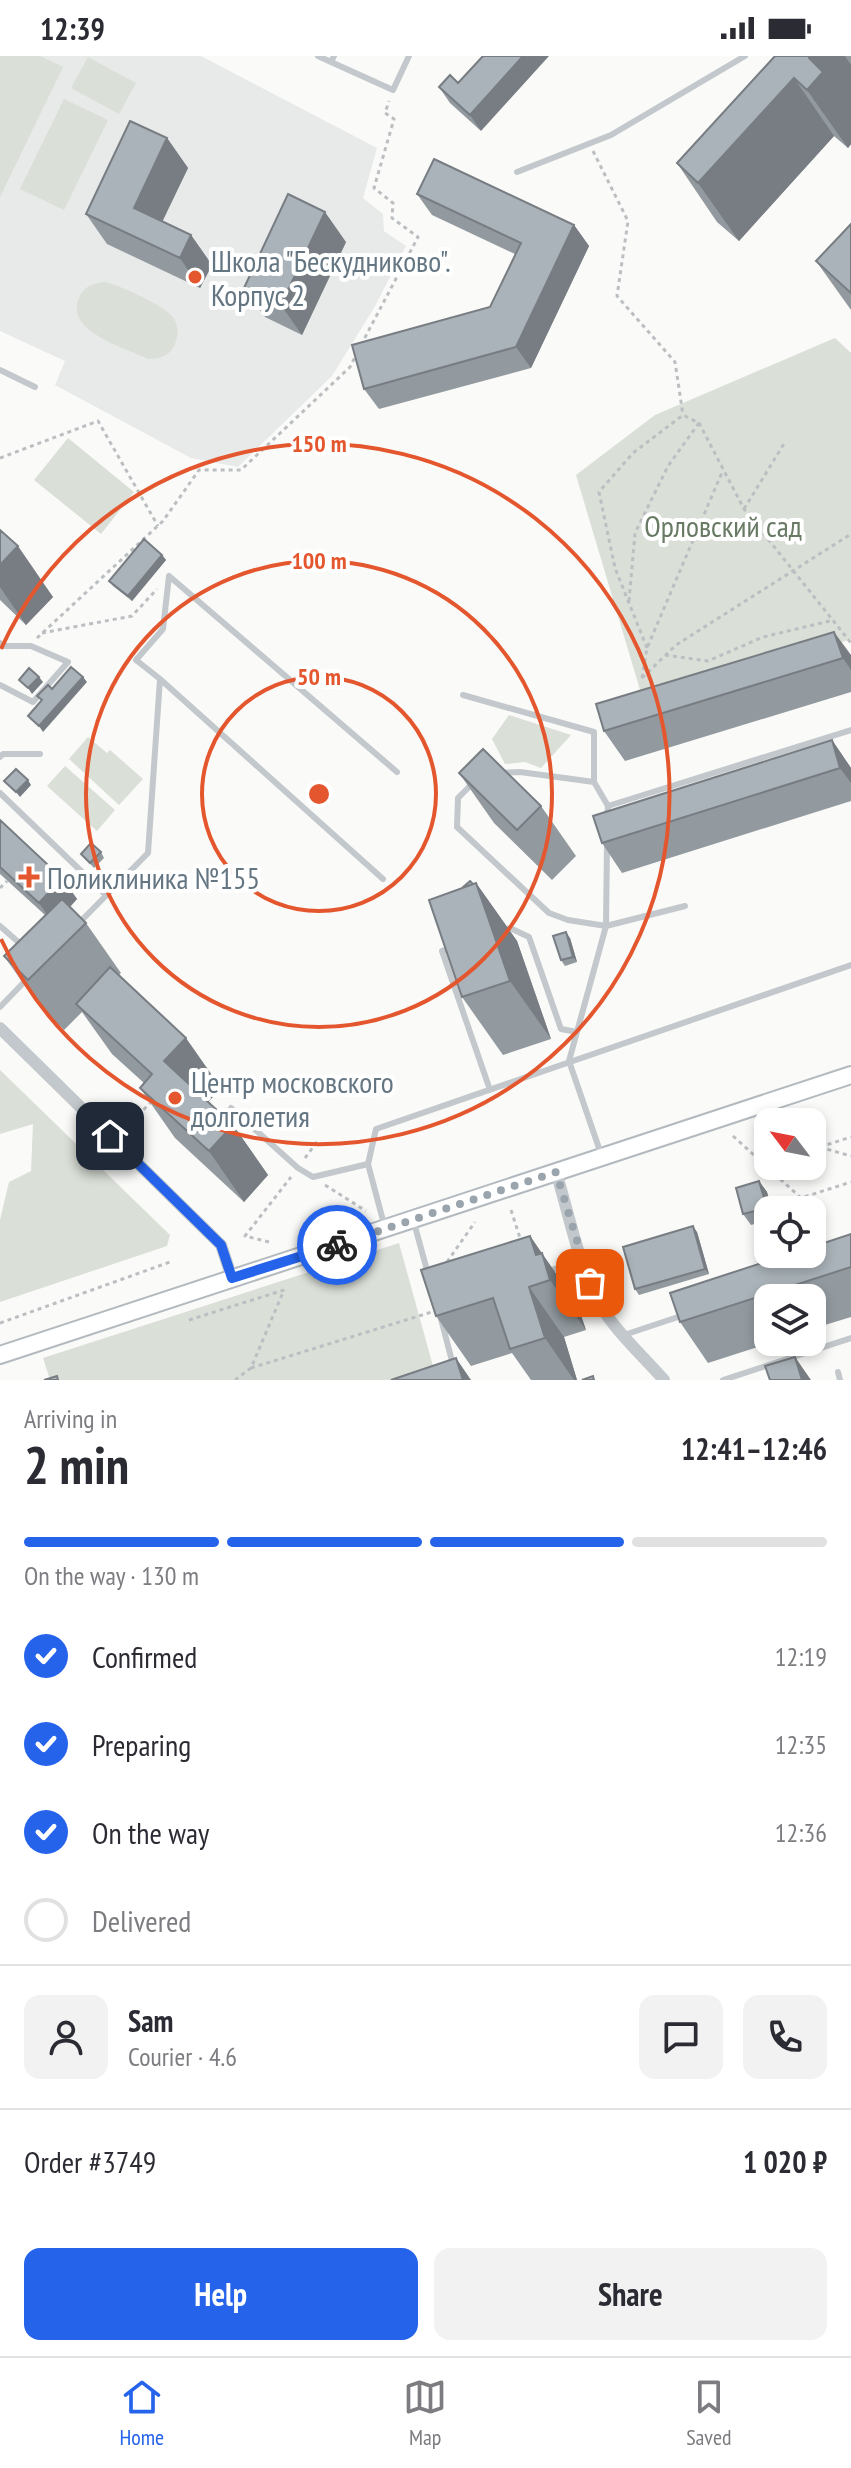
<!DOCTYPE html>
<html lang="en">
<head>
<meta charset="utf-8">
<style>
	:root { --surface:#fff; --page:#f2f2f3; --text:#2b2b33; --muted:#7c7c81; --line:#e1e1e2; --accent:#2563eb }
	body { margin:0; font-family:"PT Sans Narrow",sans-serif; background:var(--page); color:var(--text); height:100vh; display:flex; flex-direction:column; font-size:30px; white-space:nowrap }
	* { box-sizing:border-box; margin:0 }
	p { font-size:26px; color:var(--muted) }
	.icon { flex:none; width:44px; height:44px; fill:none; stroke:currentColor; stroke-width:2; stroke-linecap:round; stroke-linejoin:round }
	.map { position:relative; height:1324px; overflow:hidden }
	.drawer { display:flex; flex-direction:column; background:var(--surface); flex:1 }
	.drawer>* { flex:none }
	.needle { width:52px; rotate:302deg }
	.tools { position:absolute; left:754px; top:1052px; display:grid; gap:16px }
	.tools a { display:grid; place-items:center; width:72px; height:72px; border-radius:16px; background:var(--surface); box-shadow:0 4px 12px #0003; font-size:40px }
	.pin { position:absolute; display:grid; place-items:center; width:68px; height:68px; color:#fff; margin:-34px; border-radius:16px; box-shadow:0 4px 12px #0006 }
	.courier { position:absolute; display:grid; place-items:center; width:80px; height:80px; margin:-40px; border:6px solid #2563eb; border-radius:50%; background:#fff; color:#222; box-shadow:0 2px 10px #0007 }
	.head em { font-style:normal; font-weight:700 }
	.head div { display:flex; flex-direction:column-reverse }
	.head { display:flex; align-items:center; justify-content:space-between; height:136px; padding:0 24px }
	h1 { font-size:52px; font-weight:700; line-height:60px }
	.bar { display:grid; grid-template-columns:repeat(4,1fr); gap:12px 8px; align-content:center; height:96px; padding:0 24px }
	.bar i { height:10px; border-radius:6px; background:var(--line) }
	.bar .current { background:var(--accent) }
	.bar p { grid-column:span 4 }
	.line { display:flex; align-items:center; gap:20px; padding:0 24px; border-top:2px solid var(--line) }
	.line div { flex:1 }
	.round { display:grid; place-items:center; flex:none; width:84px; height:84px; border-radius:16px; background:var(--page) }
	ol { padding:0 24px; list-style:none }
	li { display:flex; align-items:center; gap:24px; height:88px }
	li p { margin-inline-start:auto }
	li .icon { padding:8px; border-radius:50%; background:var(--accent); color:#fff; stroke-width:4 }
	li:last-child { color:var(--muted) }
	li i { width:44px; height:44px; border:4px solid var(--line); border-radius:50% }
	.button { display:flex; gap:16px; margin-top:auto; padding:16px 24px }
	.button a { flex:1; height:92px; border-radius:16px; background:var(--accent); color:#fff; font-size:32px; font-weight:700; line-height:92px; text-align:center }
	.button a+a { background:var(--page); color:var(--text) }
	.status { display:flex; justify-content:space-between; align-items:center; height:56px; padding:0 40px; background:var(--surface); direction:ltr }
	.status svg { height:22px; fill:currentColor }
	.dock { display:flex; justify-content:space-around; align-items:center; height:112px; border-top:2px solid var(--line); background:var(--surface); font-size:22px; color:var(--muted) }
	.dock a { display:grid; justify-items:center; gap:4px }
	.dock .current { color:var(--accent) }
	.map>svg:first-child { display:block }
	.built { fill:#e8e9e9 }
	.green { fill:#dadfd7 }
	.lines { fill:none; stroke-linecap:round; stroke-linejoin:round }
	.secondary-casing { stroke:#b3babf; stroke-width:20 }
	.path { stroke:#bbbfc2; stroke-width:3; stroke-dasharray:4 4; stroke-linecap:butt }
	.service { stroke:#c3c8cc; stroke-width:6 }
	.minor { stroke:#c3c8cc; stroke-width:12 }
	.secondary { stroke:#fff; stroke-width:16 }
	.wall { fill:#929a9f }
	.shaded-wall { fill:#777d82 }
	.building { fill:#aab3b9; stroke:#777d82; stroke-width:2 }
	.done { stroke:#99a4ac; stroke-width:8; stroke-dasharray:0 14.4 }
	.route { stroke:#2563eb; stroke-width:10 }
	.ring { fill:none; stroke:#e4572e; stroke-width:4 }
	.poi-dot { fill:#e4572e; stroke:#fff; stroke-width:3 }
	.labels { text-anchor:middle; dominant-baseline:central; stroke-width:8; stroke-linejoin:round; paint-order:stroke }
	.poi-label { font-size:30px; fill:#657683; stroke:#fff; text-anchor:start }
	.park-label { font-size:30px; fill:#687a64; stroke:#fff }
	.centre { fill:#e4572e; stroke:#fff; stroke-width:4 }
	.ring-label { font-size:24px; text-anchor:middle; font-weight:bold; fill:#e4572e; stroke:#fff; stroke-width:8; stroke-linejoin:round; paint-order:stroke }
</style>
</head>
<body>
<div class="status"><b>12:39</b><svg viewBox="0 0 49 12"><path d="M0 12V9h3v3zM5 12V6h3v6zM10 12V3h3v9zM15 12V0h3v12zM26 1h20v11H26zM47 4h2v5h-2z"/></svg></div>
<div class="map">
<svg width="851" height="1324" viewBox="0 0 851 1324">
	<rect width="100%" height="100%" fill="#fafaf8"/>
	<!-- built -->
	<path class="built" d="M0,0h201l176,92 -14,50 20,16 1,17 22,15 -32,62 -42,68 -94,91 -47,-9 -136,-73 10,-24 -65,-30z"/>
	<!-- green -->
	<path class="green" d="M0,0h40l23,11 -63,130z
		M88,1l48,26 -17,31 -48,-26z
		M64,43l44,21 -44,90 -44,-21z
		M104,226c14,2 60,24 68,34 7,8 7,20 2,30 -5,10 -15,13 -26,13 -23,-11 -84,-28 -69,-61 4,-11 14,-15 25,-16z
		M835,282l16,15v286l-205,71 -70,-235 79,-60z
		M68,382l66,54 -33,42 -67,-54z
		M509,659l62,20 -30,33 -16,-6 -20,2 -13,-25z
		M88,681l19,16 3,-3 33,29 -24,26 -50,-46z
		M65,710l50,44 -18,21 -50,-45z
		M0,1014l170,165 -3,11 -167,56v-82l9,-38 22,-11 2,-47 -33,10z
		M399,1187l37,134 -8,3h-378l-7,-22z"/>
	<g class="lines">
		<defs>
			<path id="secondary" d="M0,1299l851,-280"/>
		</defs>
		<!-- secondary casing -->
		<use href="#secondary" class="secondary-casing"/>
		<!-- path -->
		<path class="path" d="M593,95l35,70 -11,75 58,66 8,53
			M361,289l57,-108 -26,-19 1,-15 -19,-15 20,-69 -9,-6 4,-12
			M0,402l98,-37 60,105
			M744,453l41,-67
			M629,545l6,-68 33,-67 31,-43
			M42,577l90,-17 25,-27
			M37,582l126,-117 36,-51h42l109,-103 6,-12
			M647,592l-32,-80 -16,-76 34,-39 50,-38 16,8 45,86 107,134
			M665,599l43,6 55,-24 71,-17
			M642,622l34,-33 175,-111
			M642,622l5,-30 76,-178
			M0,832l7,-7
			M127,1071l25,-26
			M754,1073l14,4
			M733,1080l68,62 50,-16
			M812,1089l39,11
			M820,1091l31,-10
			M305,1102l14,-19
			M325,1129l41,26
			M511,1154l10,31
			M269,1186l-24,-6 46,-59
			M447,1206l28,-40
			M189,1264l95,-30
			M0,1267l170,-61
			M251,1312l184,-57
			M235,1324l16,-12 33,-78"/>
		<!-- service -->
		<path class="service" d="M318,0l13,6
			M334,0l-3,6 62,28 16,-34
			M517,116l94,-37 134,-79
			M0,314l35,17
			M169,520l228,196
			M0,587l3,3h28l37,16 -35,40 -33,-17
			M160,623l223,200
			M463,639l131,37v50l14,24 -1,10
			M0,701l3,-3h37
			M500,717l20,-1 74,10
			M473,727l-15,15 -1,29 92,86 19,7 38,6 79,-20
			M0,737l106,102
			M608,750l243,-76
			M79,867l69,-70 12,-174 -24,-19 27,-31 6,-53
			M0,870l24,21
			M502,875l8,-3 19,9 32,92 16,3
			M453,892l-11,3 48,139
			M0,951l28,-29
			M231,1052l67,60 15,9 55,-13
			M601,1098l-32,-93 37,-135 1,-82
			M413,1163l15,55
			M385,1172l-17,-64 8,-35 475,-164
			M548,1215l35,-11
			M441,1263l16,61
			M624,1279l60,-20
			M838,1316l2,8
			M723,1324l128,-42"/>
		<!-- minor -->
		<path class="minor" d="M0,972l221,217 11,33
			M556,1116c13,42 22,91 43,131 16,28 43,52 65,77"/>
		<!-- secondary -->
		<use href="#secondary" class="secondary"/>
	</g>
	<!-- wall -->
	<path class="wall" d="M775,0h76v88l-3,4 -14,-12 -95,105 -22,-19 -40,-59z
		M458,27l23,48 -31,-28 -11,-16z
		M167,82l21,30 -26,53 29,14 21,30 -12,23 -93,-44 -21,-30z
		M417,138l157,31 15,21 -58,122 -152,41 -15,-20 126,-82 25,-53 -83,-39z
		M851,168v86l-35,-49z
		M346,186l-44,93 -37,-18 -21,-29z
		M0,474l53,67 -27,28 -26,-25z
		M162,499l4,5 -34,41 -19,-15 -4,-5z
		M851,599v37l-226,69 -21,-30z
		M832,684l19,28v33l-229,72 -20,-30z
		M459,717l82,33 35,50 -24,24 -58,-57z
		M0,764l62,58 15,21 -7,8 16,16 35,50 -2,2 102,113 -13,14 25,23 35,50 -24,27 -69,-64 -35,-50 4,-5 -32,-29 -30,-42 -18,18 -24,-23 -36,-51 41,-41 -45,-41z
		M101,796l3,6 -10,10 -13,-14z
		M476,827l41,58 34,98 -48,16 -41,-58 11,-113z
		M570,882l7,24 -12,4 -4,-6z
		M759,1125l8,11 5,18h-4v10l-17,5 -8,-11z
		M697,1176l12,42 -70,21 -4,-6z
		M851,1178v83l-39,12v-31h-44v44h5l-65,21 -28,-41z
		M530,1180l47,68 9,26 -22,7 13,43h-46l-19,-27 -41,13 -35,-50z"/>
	<!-- shaded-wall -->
	<path class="shaded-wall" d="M523,0h26l-68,75 -11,-16z
		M811,0h34l6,9v79l-3,4 -41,-58 2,-32z
		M794,22l40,58 -95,105 -41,-58z
		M167,82l21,30 -33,69 -21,-29z
		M325,156l21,30 -44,93 -21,-30z
		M574,169l15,21 -58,122 -15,-21z
		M191,179l21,30 -12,23 -20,-30z
		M18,490l35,51 -27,28 -26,-38v-22z
		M162,499l4,5 -34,41 -4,-5z
		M834,576l17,23v15l-8,-12z
		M39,621l4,5 -11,12 -4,-6z
		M83,621l4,5 -44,50 -4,-6z
		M832,684l19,28v15l-11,-15z
		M28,724l3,5 -11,12 -4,-5z
		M62,822l15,21 -23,25 -15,-21z
		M476,827l41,58 34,98 -41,-58z
		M566,876l4,6 7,24 -4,-5z
		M186,982l35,50 -21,23 -36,-50z
		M233,1069l35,50 -24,27 -35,-51z
		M759,1125l8,11 5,18h-4l-1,-2z
		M693,1170l4,6 12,42 -4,-5z
		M530,1180l47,68 9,26 -36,-50 -14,-25z
		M529,1231l35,50 13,43h-3l-29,-42z
		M795,1301l16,23h-9z
		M456,1302l15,22h-8z"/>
	<!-- building -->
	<path class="building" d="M483,0h40l-53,59 -31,-28 11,-12 8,8z
		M775,0h36l-2,2 14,14 -16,18 -13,-12 -96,105 -21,-20z
		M130,65l37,17 -33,70 57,27 -11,23 -94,-44z
		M434,103l140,66 -58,122 -152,42 -12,-44 138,-38 31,-64 -104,-49z
		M288,138l37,18 -44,93 -37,-17z
		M851,168v69l-35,-32z
		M0,474l18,16 -18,19z
		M144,483l18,16 -34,41 -19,-15z
		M834,576l9,26 -239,73 -8,-27z
		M71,611l12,10 -44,49 -11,-10 14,-16 -5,-4 11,-11 4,4z
		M29,612l10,9 -11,11 -9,-8z
		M832,684l8,28 -238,75 -9,-27z
		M483,693l58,57 -24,24 -58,-57z
		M16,713l12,11 -12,12 -12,-11z
		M0,764l62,58 -23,25 -39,-36z
		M91,787l10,9 -11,11 -9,-9z
		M470,825l3,3 -11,4z
		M476,827l34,98 -48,16 -33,-97z
		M62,843l24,24 -58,57 -24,-24z
		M566,876l7,25 -12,3 -8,-24z
		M110,911l76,71 -22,23 69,64 -24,26 -69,-63 12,-14 -76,-70z
		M759,1125l8,27 -24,6 -7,-26z
		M693,1170l12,43 -70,20 -12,-42z
		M851,1178v33l-171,55 -10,-29 119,-39h23v-7z
		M530,1180l6,19 6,-2 8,27 -21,7 16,51 -35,11 -17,-51 -57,18 -15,-46z
		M795,1301l7,23h-32l-5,-14z
		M456,1302l7,22h-72z
		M57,1320l1,4h-14z
		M593,1320l1,4h-12z"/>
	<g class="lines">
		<!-- done -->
		<path class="done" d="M337,1189l219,-73 34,111"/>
		<!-- route -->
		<path class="route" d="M110,1080l111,109 11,33 105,-33"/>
	</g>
	<!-- distance rings -->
	<g class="ring">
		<circle cx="319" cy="738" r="117"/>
		<circle cx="319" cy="738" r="233"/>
		<path d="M1 593A350 350 0 1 1 1 883"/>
	</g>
	<!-- markers -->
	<g class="poi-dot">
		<circle cx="195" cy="221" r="8"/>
		<path d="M25 809h8v8h8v8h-8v8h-8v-8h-8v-8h8z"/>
		<circle cx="175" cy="1042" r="8"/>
	</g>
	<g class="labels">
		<!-- poi labels -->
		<g class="poi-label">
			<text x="211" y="204">Школа "Бескудниково".<tspan x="211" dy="34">Корпус 2</tspan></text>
			<text x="47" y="821">Поликлиника №155</text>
			<text x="191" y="1025">Центр московского<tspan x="191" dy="34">долголетия</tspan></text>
		</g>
		<!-- park labels -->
		<g class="park-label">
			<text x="723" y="469">Орловский сад</text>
		</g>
	</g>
	<circle cx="319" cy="738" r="12" class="centre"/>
	<g class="ring-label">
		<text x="319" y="396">150 m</text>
		<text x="319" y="513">100 m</text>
		<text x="319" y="629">50 m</text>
	</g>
</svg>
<div class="tools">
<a><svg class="needle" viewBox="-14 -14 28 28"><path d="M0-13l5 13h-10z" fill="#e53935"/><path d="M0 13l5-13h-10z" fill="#7c7c81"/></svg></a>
<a><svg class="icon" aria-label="locate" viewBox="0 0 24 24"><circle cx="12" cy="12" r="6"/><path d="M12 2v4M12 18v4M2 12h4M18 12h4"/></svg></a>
<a><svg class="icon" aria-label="layers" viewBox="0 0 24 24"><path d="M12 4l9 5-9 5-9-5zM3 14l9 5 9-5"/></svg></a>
</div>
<div class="pin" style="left:590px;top:1227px;background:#ea580c"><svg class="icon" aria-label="bag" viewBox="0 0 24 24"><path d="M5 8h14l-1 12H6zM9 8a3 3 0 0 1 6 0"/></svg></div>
<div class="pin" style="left:110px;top:1080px;background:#1f2937"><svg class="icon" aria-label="home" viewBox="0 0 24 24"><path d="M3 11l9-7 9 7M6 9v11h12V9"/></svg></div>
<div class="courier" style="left:337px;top:1189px"><svg class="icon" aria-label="bike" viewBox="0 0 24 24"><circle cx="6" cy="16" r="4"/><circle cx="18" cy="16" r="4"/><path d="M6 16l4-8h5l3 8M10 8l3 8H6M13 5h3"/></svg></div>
</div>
<section class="drawer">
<div class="head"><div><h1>2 min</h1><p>Arriving in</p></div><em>12:41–12:46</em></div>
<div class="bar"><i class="current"></i><i class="current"></i><i class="current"></i><i></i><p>On the way · 130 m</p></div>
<ol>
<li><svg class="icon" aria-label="check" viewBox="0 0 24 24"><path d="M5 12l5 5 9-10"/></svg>Confirmed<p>12:19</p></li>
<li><svg class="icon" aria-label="check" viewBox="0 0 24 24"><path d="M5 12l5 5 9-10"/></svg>Preparing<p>12:35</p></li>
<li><svg class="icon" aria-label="check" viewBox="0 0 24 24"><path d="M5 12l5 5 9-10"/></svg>On the way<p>12:36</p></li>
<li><i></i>Delivered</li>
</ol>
<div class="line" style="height:144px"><a class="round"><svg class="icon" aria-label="person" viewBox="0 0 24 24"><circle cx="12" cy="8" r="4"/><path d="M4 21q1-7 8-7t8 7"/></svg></a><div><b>Sam</b><p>Courier · 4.6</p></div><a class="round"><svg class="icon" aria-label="chat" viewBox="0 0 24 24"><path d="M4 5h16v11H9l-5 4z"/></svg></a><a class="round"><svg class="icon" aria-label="phone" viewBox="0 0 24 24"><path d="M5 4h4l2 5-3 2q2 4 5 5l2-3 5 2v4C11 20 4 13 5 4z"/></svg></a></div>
<div class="line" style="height:104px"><div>Order #3749</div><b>1 020 ₽</b></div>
<div class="button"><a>Help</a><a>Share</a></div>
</section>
<nav class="dock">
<a class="current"><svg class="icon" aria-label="home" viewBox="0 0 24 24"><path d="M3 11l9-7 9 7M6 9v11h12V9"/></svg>Home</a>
<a><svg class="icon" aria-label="map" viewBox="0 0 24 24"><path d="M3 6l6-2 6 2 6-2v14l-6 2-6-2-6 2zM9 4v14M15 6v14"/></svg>Map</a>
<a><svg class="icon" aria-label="saved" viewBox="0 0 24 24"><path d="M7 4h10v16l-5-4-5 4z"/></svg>Saved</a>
</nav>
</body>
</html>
